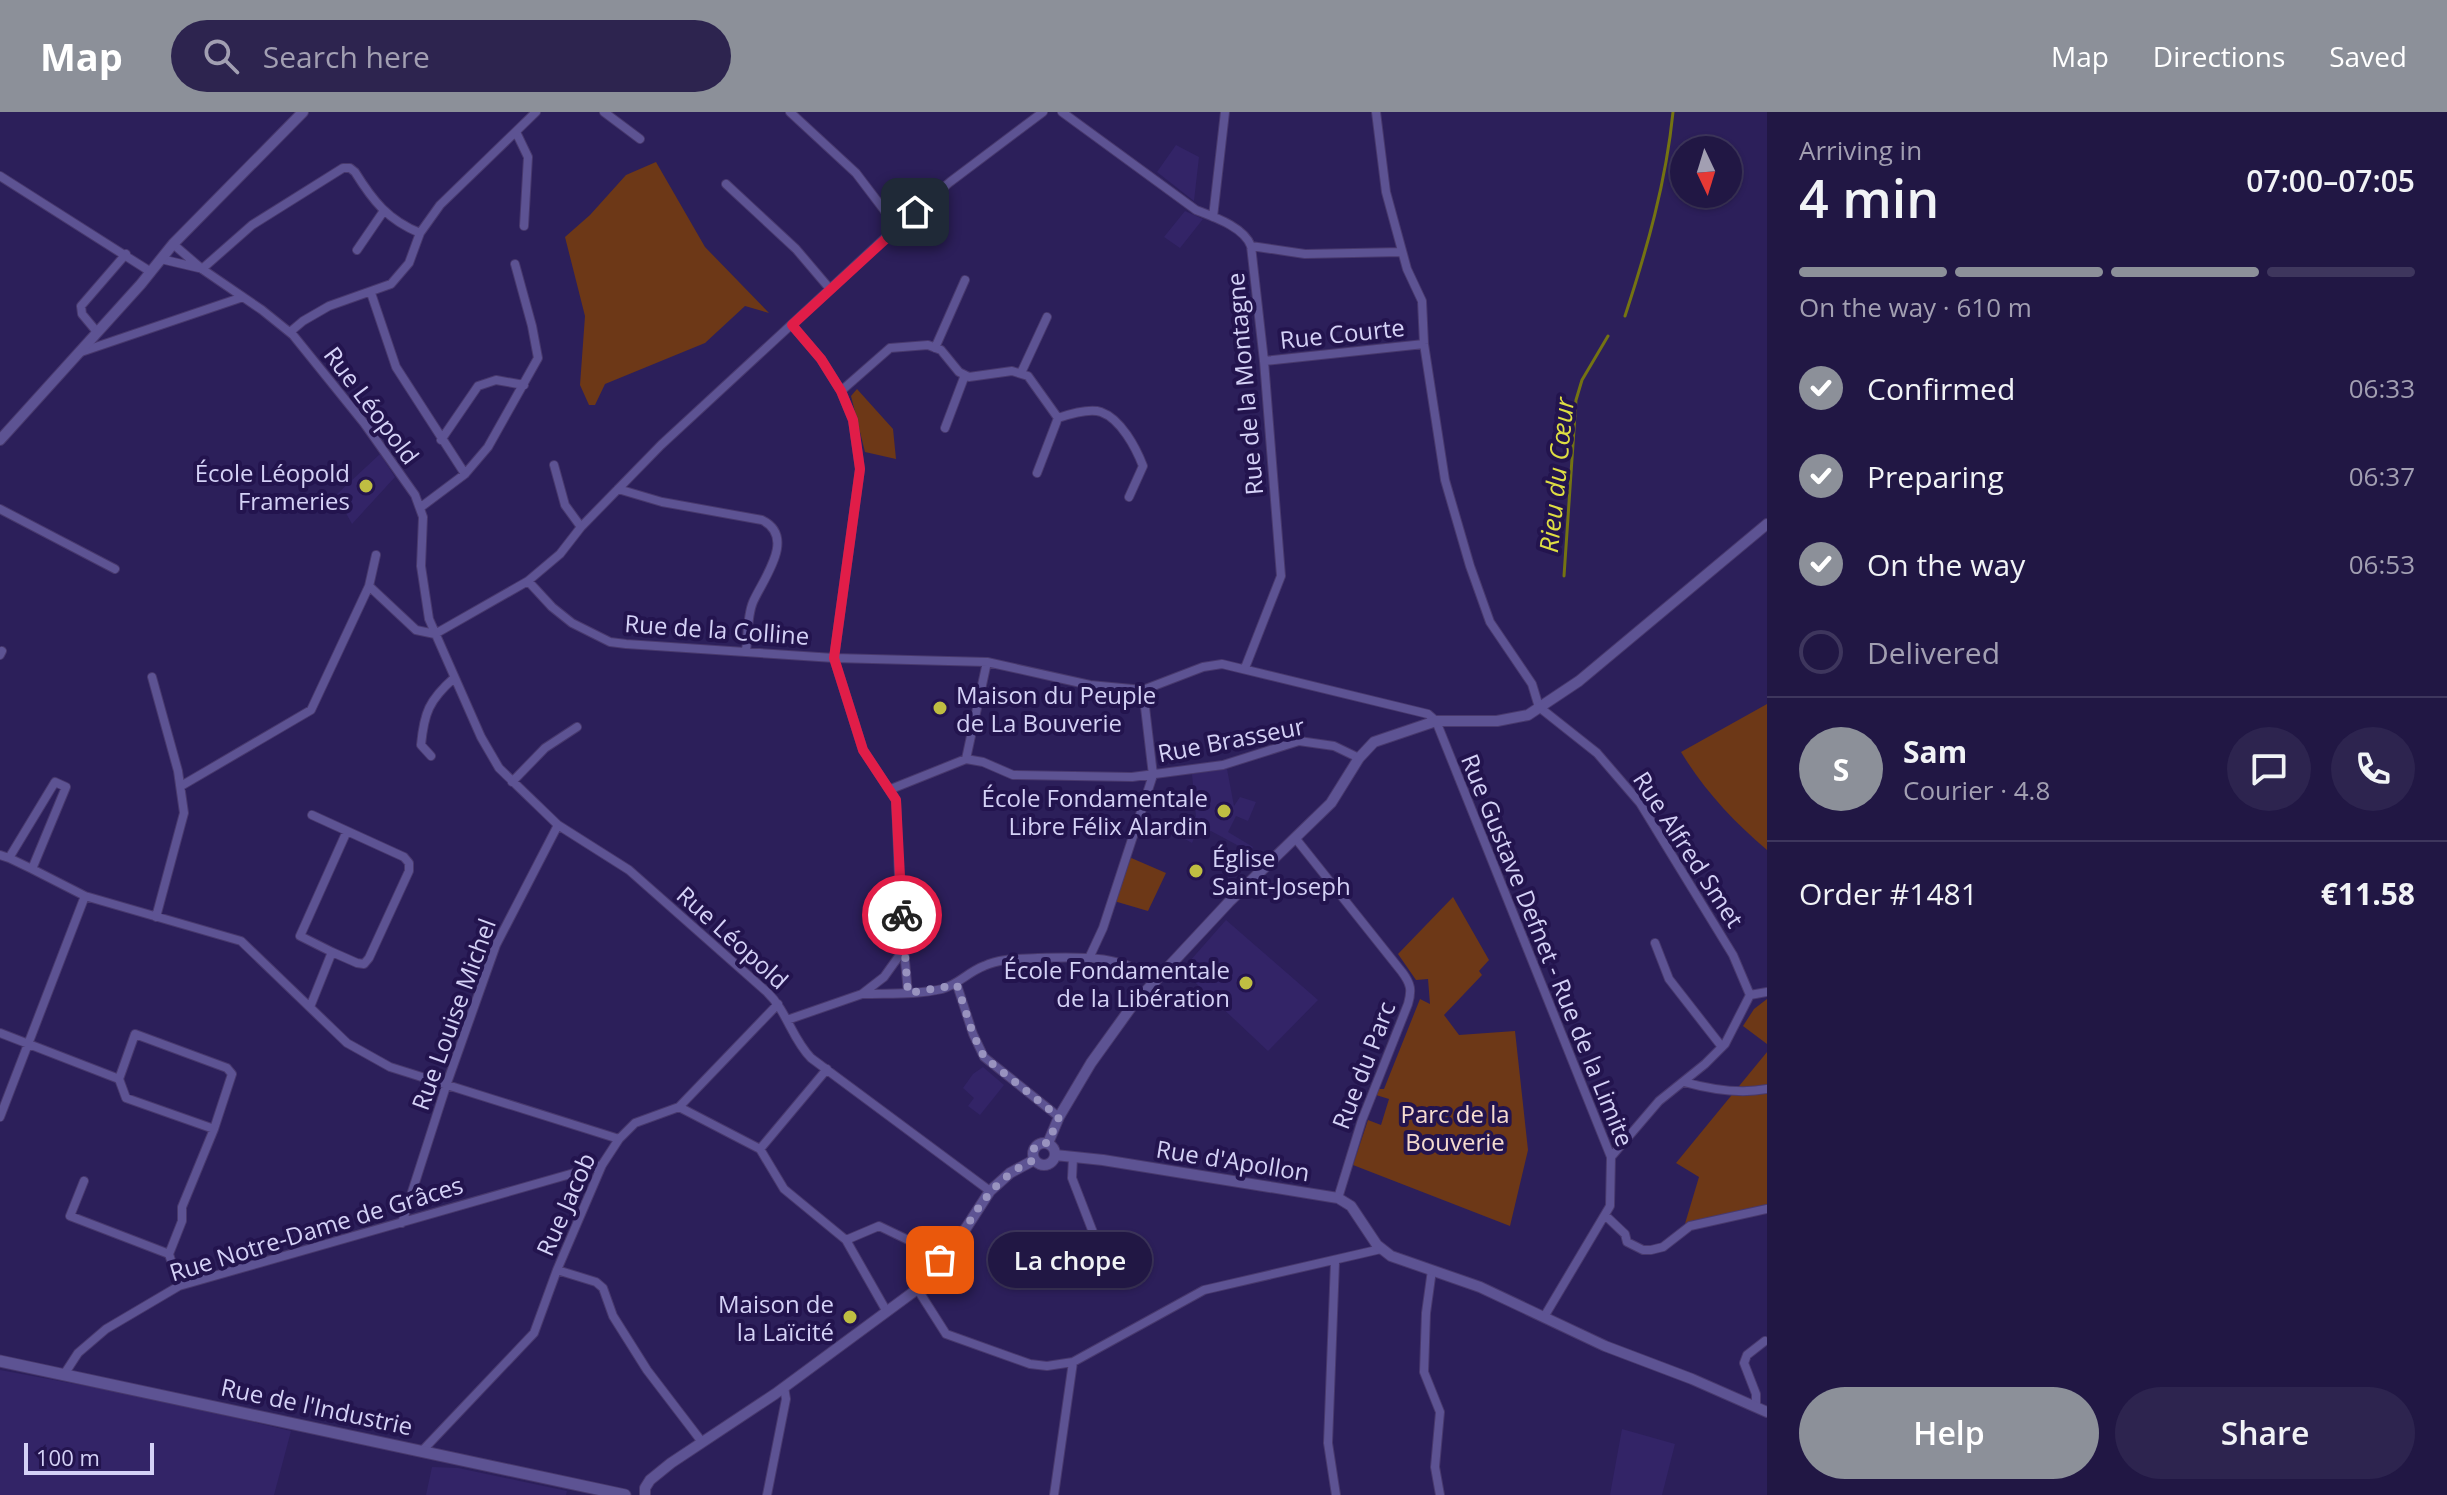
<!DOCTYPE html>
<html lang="en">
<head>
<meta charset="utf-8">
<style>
	:root { --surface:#211744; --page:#2d244f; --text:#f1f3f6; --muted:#a29fb2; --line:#3e365d; --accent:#8c9099 }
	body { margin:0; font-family:"Open Sans",sans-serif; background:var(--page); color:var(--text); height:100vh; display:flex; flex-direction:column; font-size:30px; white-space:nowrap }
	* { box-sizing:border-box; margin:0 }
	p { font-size:26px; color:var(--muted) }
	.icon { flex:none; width:44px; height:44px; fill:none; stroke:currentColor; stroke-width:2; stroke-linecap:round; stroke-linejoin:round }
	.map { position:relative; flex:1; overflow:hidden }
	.panel { display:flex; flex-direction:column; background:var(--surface); width:680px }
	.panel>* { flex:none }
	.needle { width:52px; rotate:176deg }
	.tools { position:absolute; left:1670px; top:24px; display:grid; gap:16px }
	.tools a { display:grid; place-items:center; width:72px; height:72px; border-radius:50%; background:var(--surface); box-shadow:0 2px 6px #0004,0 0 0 2px var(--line); font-size:40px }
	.scale { position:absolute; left:24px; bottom:20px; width:130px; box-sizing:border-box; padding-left:8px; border:4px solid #d4d1f6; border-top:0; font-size:22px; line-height:28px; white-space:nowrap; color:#d4d1f6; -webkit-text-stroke:6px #23144e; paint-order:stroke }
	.pin { position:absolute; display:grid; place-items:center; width:68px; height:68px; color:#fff; margin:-34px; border-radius:16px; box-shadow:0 4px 12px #0006 }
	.courier { position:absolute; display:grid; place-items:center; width:80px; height:80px; margin:-40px; border:6px solid #e11d48; border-radius:50%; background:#fff; color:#222; box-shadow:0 2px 10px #0007 }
	.bubble { position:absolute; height:56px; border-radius:28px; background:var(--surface); box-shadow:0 2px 6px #0004,0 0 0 2px var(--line); font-size:26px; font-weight:600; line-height:56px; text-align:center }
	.headline em { font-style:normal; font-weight:600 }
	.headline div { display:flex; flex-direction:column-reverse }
	.headline { display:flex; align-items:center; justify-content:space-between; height:136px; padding:0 32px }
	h1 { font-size:52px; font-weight:600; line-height:60px }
	.bar { display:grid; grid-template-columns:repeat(4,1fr); gap:12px 8px; align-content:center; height:96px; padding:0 32px }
	.bar i { height:10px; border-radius:6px; background:var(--line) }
	.bar .selected { background:var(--accent) }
	.bar p { grid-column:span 4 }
	.line { display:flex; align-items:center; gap:20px; padding:0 32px; border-top:2px solid var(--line) }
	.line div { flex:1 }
	.round { display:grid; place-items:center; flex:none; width:84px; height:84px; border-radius:42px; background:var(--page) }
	ol { padding:0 32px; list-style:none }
	li { display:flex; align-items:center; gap:24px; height:88px }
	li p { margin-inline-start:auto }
	li .icon { padding:8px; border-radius:50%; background:var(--accent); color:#fff; stroke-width:4 }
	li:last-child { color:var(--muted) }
	li i { width:44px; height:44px; border:4px solid var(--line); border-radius:50% }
	.button { display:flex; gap:16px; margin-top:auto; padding:16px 32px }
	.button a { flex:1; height:92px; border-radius:48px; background:var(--accent); color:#fff; font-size:32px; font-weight:600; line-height:92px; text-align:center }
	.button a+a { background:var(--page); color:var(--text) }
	header { display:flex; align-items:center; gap:48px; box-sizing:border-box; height:112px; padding:0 40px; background:var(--accent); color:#fff }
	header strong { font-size:38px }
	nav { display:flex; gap:44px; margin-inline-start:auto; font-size:28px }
	.search { width:560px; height:72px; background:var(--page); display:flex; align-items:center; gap:20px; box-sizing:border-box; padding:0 28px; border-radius:44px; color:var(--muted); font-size:30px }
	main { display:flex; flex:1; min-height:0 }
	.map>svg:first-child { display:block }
	.built { fill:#332467 }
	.green { fill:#6d3817 }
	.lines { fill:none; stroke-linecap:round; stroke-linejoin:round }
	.stream { stroke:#747312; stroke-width:3 }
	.minor-casing { stroke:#48396d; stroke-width:10 }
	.tertiary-casing { stroke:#48396d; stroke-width:12 }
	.secondary-casing { stroke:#48396d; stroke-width:13 }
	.minor { stroke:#5d5393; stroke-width:8 }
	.tertiary { stroke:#5d5393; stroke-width:10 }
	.secondary { stroke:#5d5393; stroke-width:11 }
	.done { stroke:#9993bf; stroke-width:8; stroke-dasharray:0 14.4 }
	.route { stroke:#e11d48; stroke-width:10 }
	.poi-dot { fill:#bfbe42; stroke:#23144e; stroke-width:3 }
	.labels { text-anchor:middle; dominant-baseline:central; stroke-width:8; stroke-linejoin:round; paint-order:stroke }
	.street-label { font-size:24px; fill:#d4d1f6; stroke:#23144e }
	.poi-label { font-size:24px; fill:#d4d1f6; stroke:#23144e; text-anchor:end }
	.park-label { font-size:24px; fill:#f6dccf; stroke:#23144e }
	.water-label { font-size:26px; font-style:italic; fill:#dede43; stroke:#23144e }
</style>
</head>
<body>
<header>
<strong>Map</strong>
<div class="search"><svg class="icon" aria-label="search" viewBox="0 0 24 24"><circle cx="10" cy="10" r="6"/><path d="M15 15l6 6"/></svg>Search here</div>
<nav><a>Map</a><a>Directions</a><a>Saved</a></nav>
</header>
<main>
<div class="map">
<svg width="1767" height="1383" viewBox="0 0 1767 1383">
	<rect width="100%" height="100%" fill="#2c1f5a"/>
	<!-- built -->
	<path class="built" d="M1176,33l23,12 -5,44 -37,-29z
		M1185,99l18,8 -23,29 -16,-11z
		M380,342l15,23 -43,47 -16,-29z
		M1227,657l7,37 6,-9 16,5 -8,19 -12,-5 -8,16 25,15 -3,5 -39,-21 -16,5 -3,7 -14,-8 10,-20 8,2 -4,-43z
		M1226,808l92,80 -50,51 -86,-81z
		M983,955l21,18 -24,30 -12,-9 6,-8 -11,-10 10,-14z
		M0,1258l151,28 140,33 -17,64h-274z
		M1622,1317l53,15 -13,51h-52z
		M432,1355l26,1 109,23 -1,4h-140z"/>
	<!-- green -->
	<path class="green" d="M656,50l49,85 64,66 -24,-7 -40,37 -100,41 -10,21h-6l-9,-20 5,-69 -20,-79 25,-22 36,-40z
		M857,277l36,40 3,30 -31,-7 -14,-56z
		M1767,592v146c-34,-29 -63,-60 -86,-98z
		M1129,745l37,16 -18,38 -34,-10z
		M1453,785l36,63 -10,11 3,4 -38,40 15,20 56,-4 13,119 -18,76 -157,-61 15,-45 13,5 8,-26 -13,-4 3,-6h5l36,-90 10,5 -2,-25 -12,1 -18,-26z
		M1767,887v45l-24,-18 11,-17z
		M1767,940v154l-65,13 -18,8 15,-50 -23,-14z"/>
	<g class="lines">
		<!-- stream -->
		<path class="stream" d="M1625,204c22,-67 41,-134 48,-204
			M1564,464l12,-176 6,-20 26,-44"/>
		<defs>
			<path id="minor" d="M604,0l36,27
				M790,0l66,61 41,54
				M1062,0l134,98c18,7 48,17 55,36l13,115 17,215 -36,92
				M1376,0l10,80 21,77 15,32 2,43 21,136 25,86 20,56 42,62 7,23 58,46 43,50 93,152 17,40
				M516,20l12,25 -4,69
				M0,64l151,96
				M726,72l70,65 34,40
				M1213,105l12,-105
				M173,132l29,25 60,41 31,25 71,88 51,72 8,22 -2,49 8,53 52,118 18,31 59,57 71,45 138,122c20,19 25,47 44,66l179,133
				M1251,134l54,8 97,-2
				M357,138l26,-38
				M161,147l38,9
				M202,157l50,-44 91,-57h7l5,4c18,29 33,48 65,61
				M371,181l25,74 69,107
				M97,220l-15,-18 -1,-8 45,-52
				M290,220l13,-11 26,-15 62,-22 18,-21 11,-30 20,-28 96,-93
				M935,236l30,-68
				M78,241l165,-56
				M1264,249l160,-17
				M1021,261l26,-56
				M841,279l49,-43 38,-3 13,5 18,22 10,5 43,-6 16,5 30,42c12,-4 31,-10 43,-6 20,7 35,36 42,54l-14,31
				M945,316l20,-53
				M441,328l37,-54 18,-6 28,5
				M554,353l11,40 16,22
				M1037,361l21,-55
				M618,377l44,13 100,18c35,17 1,59 -9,82 -6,14 -5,34 -7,49
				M421,395l44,-33 23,-27 50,-89 -6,-32 -17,-62
				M0,397l115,60
				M376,443l-7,31 47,44 19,4
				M528,469l24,26 20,16 38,19 16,2 208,14 153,4 103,23 53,5 60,-23 19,-3 206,50 8,7 175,436 -1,49 -66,111
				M435,522l93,-53 32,-27 21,-27 80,-82 236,-218 53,-45 93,-70
				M0,543l2,-4
				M152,565l26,94 6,42 -28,104
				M431,644l-10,-11c3,-32 8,-45 33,-67
				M966,647l17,3 30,13 119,2 91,-12 76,-24 35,5 25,12
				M966,647l21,-97
				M512,670l33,-34 32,-21
				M181,674l130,-76 58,-124
				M891,677l75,-30
				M312,703l35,16
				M1296,727l106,133c9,12 10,18 6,32l-46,116 -24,78
				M0,743l9,3 46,-76 11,5 -34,82 53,27 156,45 106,102 43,24 229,72
				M9,746l23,11
				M1655,831l14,36 53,68
				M904,838l4,43
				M1090,844l13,-28 50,-153 -10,-85
				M957,873l16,49 11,23 75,60
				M862,882c26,-1 54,1 80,-5 17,-5 26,-17 42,-23 17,-8 36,-7 54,-8 42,-1 83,-4 117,23
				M1750,883l17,-3
				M310,895l22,-55 -32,-16 47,-105 57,26 5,6v8l-40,87 -5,6 -7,-1 -25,-11
				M787,908l75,-26 22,-17 20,-28v-24l-4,-23 -4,-102 -33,-50 -29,-92 26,-189 -7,-49 -12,-29 -20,-32 -29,-34
				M0,921l119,46 16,-45 92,34 5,6 -18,55 -32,78v14l-13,33 10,32
				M119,967l7,19 88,31
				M1684,970c25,7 57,12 83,7
				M679,995l81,42 24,40 62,51 41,72
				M0,1005l85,-221
				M760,1037l67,-80
				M1073,1045l-1,21 24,62 -3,31
				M1611,1045l48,-56 46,-37 20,-20 25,-49
				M84,1069l-14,35 99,38
				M1605,1103l20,19 2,8 16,8h8l12,-3 27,-21 77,-17
				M402,1111l45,-140 49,-138 62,-120
				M846,1128l33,-14 48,23 19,14
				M1335,1150l-7,181 8,52
				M557,1158l39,12 7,6 10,28 34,54 55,72
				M1432,1158l-6,43 -2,59 16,40 -5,55 5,28
				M918,1178l28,44 84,30 17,2 26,-4 131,-72 177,-41
				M65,1261l13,-20 28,-24 73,-43 423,-121
				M1756,1294v-12l-12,-31 3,-8 18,-14
				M422,1339l112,-118 23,-63 45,-105 17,-26 16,-16 44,-16 99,-103
				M767,1383l19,-96 -2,-12
				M1054,1383l19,-133"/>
			<path id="tertiary" d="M0,328l141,-156 32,-40 130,-132
				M1033 1042a11 11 0 1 1 22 0a11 11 0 1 1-22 0Z
				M1048,1031l11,-26 32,-54 41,-57 97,-104 102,-99 28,-45 15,-16 62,-21h61l31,-6 51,-34 188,-157
				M1055,1043l48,5 235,38 13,8 26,39 14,11 89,31 125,59 87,33 75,33
				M645,1383v-7l5,-8 21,-17 104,-69 160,-118 55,-85 20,-18 24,-13"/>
			<path id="secondary" d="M0,1249l625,134"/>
		</defs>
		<!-- minor casing -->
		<use href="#minor" class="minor-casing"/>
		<!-- tertiary casing -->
		<use href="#tertiary" class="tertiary-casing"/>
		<!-- secondary casing -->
		<use href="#secondary" class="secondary-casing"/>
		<!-- minor -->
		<use href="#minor" class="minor"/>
		<!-- tertiary -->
		<use href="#tertiary" class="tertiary"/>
		<!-- secondary -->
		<use href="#secondary" class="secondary"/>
	</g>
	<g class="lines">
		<!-- done -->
		<path class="done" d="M902,803l6,78 49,-8 16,49 11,23 75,60 -11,26h-8l-6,5v12c-46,20 -64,61 -88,103l-6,-3"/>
		<!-- route -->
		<path class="route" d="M902,803l-6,-115 -33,-50 -29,-92 26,-189 -7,-49 -12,-29 -20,-32 -29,-34 123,-113"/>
	</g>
	<!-- markers -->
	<g class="poi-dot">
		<circle cx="366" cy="374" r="8"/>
		<circle cx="940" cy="596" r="8"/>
		<circle cx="1224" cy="699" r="8"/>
		<circle cx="1196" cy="759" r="8"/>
		<circle cx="1246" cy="871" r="8"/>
		<circle cx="850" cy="1205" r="8"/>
	</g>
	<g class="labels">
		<!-- street labels -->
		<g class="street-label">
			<text transform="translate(1342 221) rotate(-6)">Rue Courte</text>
			<text transform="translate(1244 272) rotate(-95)">Rue de la Montagne</text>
			<text transform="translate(372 293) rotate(53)">Rue Léopold</text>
			<text transform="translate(717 517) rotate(4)">Rue de la Colline</text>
			<text transform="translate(1231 627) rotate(-11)">Rue Brasseur</text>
			<text transform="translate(1689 737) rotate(57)">Rue Alfred Smet</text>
			<text transform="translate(733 825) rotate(42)">Rue Léopold</text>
			<text transform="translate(1548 838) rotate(68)">Rue Gustave Defnet - Rue de la Limite</text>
			<text transform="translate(453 902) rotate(-70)">Rue Louise Michel</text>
			<text transform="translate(1363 953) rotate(-69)">Rue du Parc</text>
			<text transform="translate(1233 1048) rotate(9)">Rue d'Apollon</text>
			<text transform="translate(565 1092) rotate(-66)">Rue Jacob</text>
			<text transform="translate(316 1116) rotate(-17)">Rue Notre-Dame de Grâces</text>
			<text transform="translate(317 1294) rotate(12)">Rue de l'Industrie</text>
		</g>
		<!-- poi labels -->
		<g class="poi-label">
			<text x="350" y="360">École Léopold<tspan x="350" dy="28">Frameries</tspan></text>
			<text x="956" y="582" text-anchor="start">Maison du Peuple<tspan x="956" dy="28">de La Bouverie</tspan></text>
			<text x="1208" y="685">École Fondamentale<tspan x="1208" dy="28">Libre Félix Alardin</tspan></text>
			<text x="1212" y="745" text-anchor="start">Église<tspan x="1212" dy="28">Saint-Joseph</tspan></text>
			<text x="1230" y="857">École Fondamentale<tspan x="1230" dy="28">de la Libération</tspan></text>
			<text x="834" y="1191">Maison de<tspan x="834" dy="28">la Laïcité</tspan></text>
		</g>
		<!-- park labels -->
		<g class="park-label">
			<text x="1455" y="1001">Parc de la<tspan x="1455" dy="28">Bouverie</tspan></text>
		</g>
		<!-- water labels -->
		<g class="water-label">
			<text transform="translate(1556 363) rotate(-84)">Rieu du Cœur</text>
		</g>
	</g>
</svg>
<div class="tools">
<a><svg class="needle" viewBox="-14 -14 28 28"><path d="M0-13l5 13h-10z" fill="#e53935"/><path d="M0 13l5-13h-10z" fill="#a29fb2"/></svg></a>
</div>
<div class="scale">100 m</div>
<div class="pin" style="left:940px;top:1148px;background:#ea580c"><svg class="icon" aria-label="bag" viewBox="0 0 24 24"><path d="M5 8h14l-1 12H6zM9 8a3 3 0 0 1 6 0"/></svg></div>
<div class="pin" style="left:915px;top:100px;background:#1f2937"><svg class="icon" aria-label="home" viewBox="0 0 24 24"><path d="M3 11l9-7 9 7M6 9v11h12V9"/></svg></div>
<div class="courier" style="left:902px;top:803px"><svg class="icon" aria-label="bike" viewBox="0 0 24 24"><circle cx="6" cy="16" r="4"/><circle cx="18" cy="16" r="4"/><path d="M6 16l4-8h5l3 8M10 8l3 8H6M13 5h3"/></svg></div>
<div class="bubble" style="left:988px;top:1120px;width:164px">La chope</div>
</div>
<section class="panel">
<div class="headline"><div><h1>4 min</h1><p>Arriving in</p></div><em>07:00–07:05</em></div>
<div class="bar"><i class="selected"></i><i class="selected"></i><i class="selected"></i><i></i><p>On the way · 610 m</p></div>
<ol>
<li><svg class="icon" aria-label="check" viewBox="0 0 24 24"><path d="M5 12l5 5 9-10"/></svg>Confirmed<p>06:33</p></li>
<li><svg class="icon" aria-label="check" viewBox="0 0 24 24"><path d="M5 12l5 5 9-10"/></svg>Preparing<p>06:37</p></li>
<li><svg class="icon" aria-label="check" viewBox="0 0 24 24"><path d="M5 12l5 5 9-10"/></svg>On the way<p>06:53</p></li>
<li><i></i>Delivered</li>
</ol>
<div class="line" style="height:144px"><b class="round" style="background:var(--accent);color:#fff">S</b><div><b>Sam</b><p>Courier · 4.8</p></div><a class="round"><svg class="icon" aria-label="chat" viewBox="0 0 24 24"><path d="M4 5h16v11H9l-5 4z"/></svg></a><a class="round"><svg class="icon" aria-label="phone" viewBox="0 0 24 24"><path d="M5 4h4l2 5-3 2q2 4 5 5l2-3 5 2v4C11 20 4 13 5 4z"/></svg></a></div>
<div class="line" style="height:104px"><div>Order #1481</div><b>€11.58</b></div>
<div class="button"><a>Help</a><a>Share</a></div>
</section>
</main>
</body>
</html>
